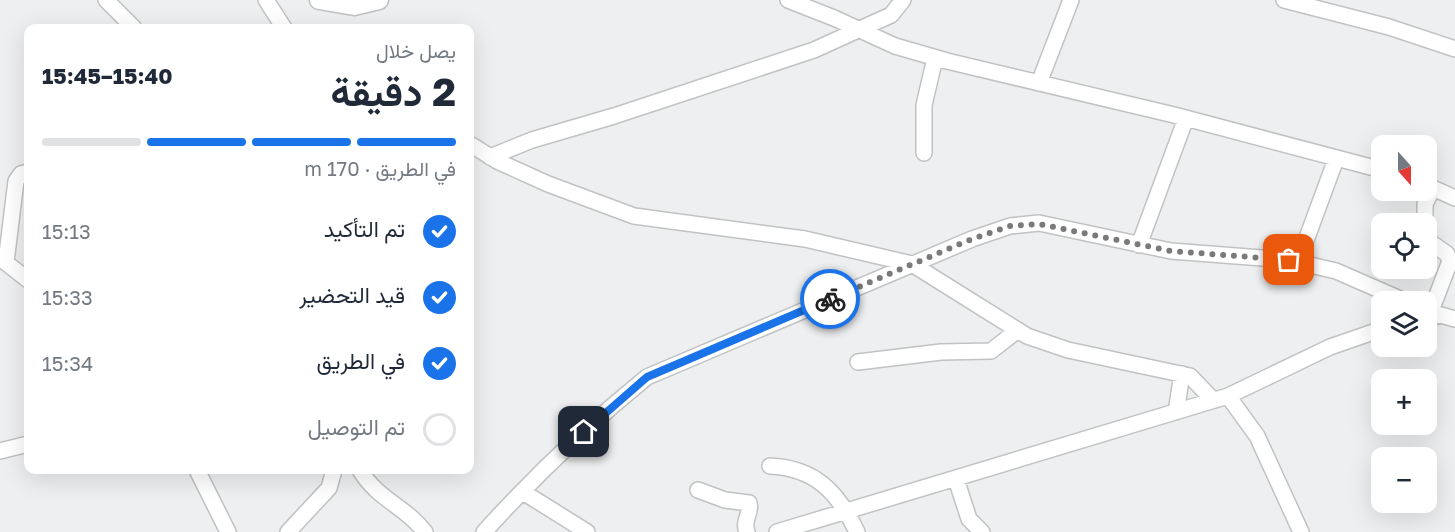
<!DOCTYPE html>
<html lang="ar">
<head>
<meta charset="utf-8">
<style>
	:root { --surface:#fff; --page:#f6f6f7; --text:#1f2937; --muted:#747a83; --line:#e0e1e3; --accent:#1a73e8 }
	body { margin:0; font-family:"Golos Text",Vazirmatn,sans-serif; background:var(--page); color:var(--text); direction:rtl; height:100vh; display:flex; flex-direction:column; font-size:22px; white-space:nowrap }
	* { box-sizing:border-box; margin:0 }
	p { font-size:20px; color:var(--muted) }
	.icon { flex:none; width:33px; height:33px; fill:none; stroke:currentColor; stroke-width:2; stroke-linecap:round; stroke-linejoin:round }
	.map { position:relative; flex:1; overflow:hidden; direction:ltr }
	.drawer { position:absolute; left:24px; top:24px; width:450px; height:450px; display:flex; flex-direction:column; background:var(--surface); border-radius:12px; box-shadow:0 6px 24px #0002; direction:rtl }
	.drawer>* { flex:none }
	.needle { width:39px; rotate:159deg }
	.tools { position:absolute; left:1371px; top:135px; display:grid; gap:12px }
	.tools a { display:grid; place-items:center; width:66px; height:66px; border-radius:12px; background:var(--surface); box-shadow:0 6px 24px #0002; font-size:30px }
	.pin { position:absolute; display:grid; place-items:center; width:51px; height:51px; color:#fff; margin:-26px; border-radius:12px; box-shadow:0 3px 9px #0006 }
	.courier { position:absolute; display:grid; place-items:center; width:60px; height:60px; margin:-30px; border:4px solid #1a73e8; border-radius:50%; background:#fff; color:#222; box-shadow:0 2px 8px #0007 }
	.overview em { font-style:normal; font-weight:700 }
	.overview div { display:flex; flex-direction:column-reverse }
	.overview { display:flex; align-items:center; justify-content:space-between; height:102px; padding:0 18px }
	h1 { font-size:39px; font-weight:700; line-height:45px }
	.bar { display:grid; grid-template-columns:repeat(4,1fr); gap:9px 6px; align-content:center; height:72px; padding:0 18px }
	.bar i { height:8px; border-radius:4px; background:var(--line) }
	.bar .active { background:var(--accent) }
	.bar p { grid-column:span 4 }
	ol { padding:0 18px; list-style:none }
	li { display:flex; align-items:center; gap:18px; height:66px }
	li p { margin-inline-start:auto }
	li .icon { padding:6px; border-radius:50%; background:var(--accent); color:#fff; stroke-width:4 }
	li:last-child { color:var(--muted) }
	li i { width:33px; height:33px; border:3px solid var(--line); border-radius:50% }
	.map>svg:first-child { display:block }
	.lines { fill:none; stroke-linecap:round; stroke-linejoin:round }
	.minor-casing { stroke:#c1c2c2; stroke-width:18 }
	.major-casing { stroke:#c1c2c2; stroke-width:21 }
	.minor { stroke:#fff; stroke-width:15 }
	.major { stroke:#fff; stroke-width:18 }
	.done { stroke:#7a7a7a; stroke-width:6; stroke-dasharray:0 10.8 }
	.route { stroke:#1a73e8; stroke-width:8 }
</style>
</head>
<body>
<div class="map">
<svg width="1455" height="532" viewBox="0 0 1455 532">
	<rect width="100%" height="100%" fill="#eeeff0"/>
	<g class="lines">
		<defs>
			<path id="minor" d="M106,0l28,28
				M266,0l18,28
				M788,0l46,18 61,28 52,15 227,54 208,55
				M1284,0l105,27 66,22
				M1039,83l32,-83
				M470,144l27,17 51,23 86,32 171,23 107,25 115,72 41,14 122,26 23,24
				M924,153v-48l11,-47
				M490,157l42,-17 82,-24 200,-66 77,-35 12,-15
				M1426,185l29,13
				M1425,224v-20l8,-16
				M1426,230l4,12 17,12 3,7 -19,50
				M1139,245l47,-127
				M0,258l28,22
				M6,262l10,-81 5,-7 7,-2
				M1298,262l38,-103
				M1426,318l15,-3 14,4
				M858,362l83,-10 50,-1 27,-21
				M1228,396l29,40 44,96
				M1176,412l6,-38
				M0,451l28,-7
				M770,466c45,2 68,26 87,66
				M197,470l31,62
				M360,470c18,30 45,36 65,62
				M956,479l13,40 13,13
				M698,490l27,10 24,3c3,11 -7,17 -2,29
				M523,492l64,40
				M288,532l41,-44 5,-18
				M484,532c50,-55 105,-108 163,-155l325,-138 38,-13 29,-3 132,28 118,9 47,11 71,31
				M777,532l451,-136 102,-49 52,-18"/>
			<path id="major" d="M319,0l35,6 25,-6"/>
		</defs>
		<!-- minor casing -->
		<use href="#minor" class="minor-casing"/>
		<!-- major casing -->
		<use href="#major" class="major-casing"/>
		<!-- minor -->
		<use href="#minor" class="minor"/>
		<!-- major -->
		<use href="#major" class="major"/>
	</g>
	<g class="lines">
		<!-- done -->
		<path class="done" d="M830,299l142,-60 38,-13 29,-2 132,27 118,9"/>
		<!-- route -->
		<path class="route" d="M584,432l63,-55 183,-78"/>
	</g>
</svg>
<div class="tools">
<a><svg class="needle" viewBox="-14 -14 28 28"><path d="M0-13l5 13h-10z" fill="#e53935"/><path d="M0 13l5-13h-10z" fill="#747a83"/></svg></a>
<a><svg class="icon" aria-label="locate" viewBox="0 0 24 24"><circle cx="12" cy="12" r="6"/><path d="M12 2v4M12 18v4M2 12h4M18 12h4"/></svg></a>
<a><svg class="icon" aria-label="layers" viewBox="0 0 24 24"><path d="M12 4l9 5-9 5-9-5zM3 14l9 5 9-5"/></svg></a>
<a>+</a>
<a>−</a>
</div>
<div class="pin" style="left:1289px;top:260px;background:#ea580c"><svg class="icon" aria-label="bag" viewBox="0 0 24 24"><path d="M5 8h14l-1 12H6zM9 8a3 3 0 0 1 6 0"/></svg></div>
<div class="pin" style="left:584px;top:432px;background:#1f2937"><svg class="icon" aria-label="home" viewBox="0 0 24 24"><path d="M3 11l9-7 9 7M6 9v11h12V9"/></svg></div>
<div class="courier" style="left:830px;top:299px"><svg class="icon" aria-label="bike" viewBox="0 0 24 24"><circle cx="6" cy="16" r="4"/><circle cx="18" cy="16" r="4"/><path d="M6 16l4-8h5l3 8M10 8l3 8H6M13 5h3"/></svg></div>
<section class="drawer">
<div class="overview"><div><h1>2 دقيقة</h1><p>يصل خلال</p></div><em>15:40–15:45</em></div>
<div class="bar"><i class="active"></i><i class="active"></i><i class="active"></i><i></i><p>في الطريق · 170 m</p></div>
<ol>
<li><svg class="icon" aria-label="check" viewBox="0 0 24 24"><path d="M5 12l5 5 9-10"/></svg>تم التأكيد<p>15:13</p></li>
<li><svg class="icon" aria-label="check" viewBox="0 0 24 24"><path d="M5 12l5 5 9-10"/></svg>قيد التحضير<p>15:33</p></li>
<li><svg class="icon" aria-label="check" viewBox="0 0 24 24"><path d="M5 12l5 5 9-10"/></svg>في الطريق<p>15:34</p></li>
<li><i></i>تم التوصيل</li>
</ol>
</section>
</div>
</body>
</html>
